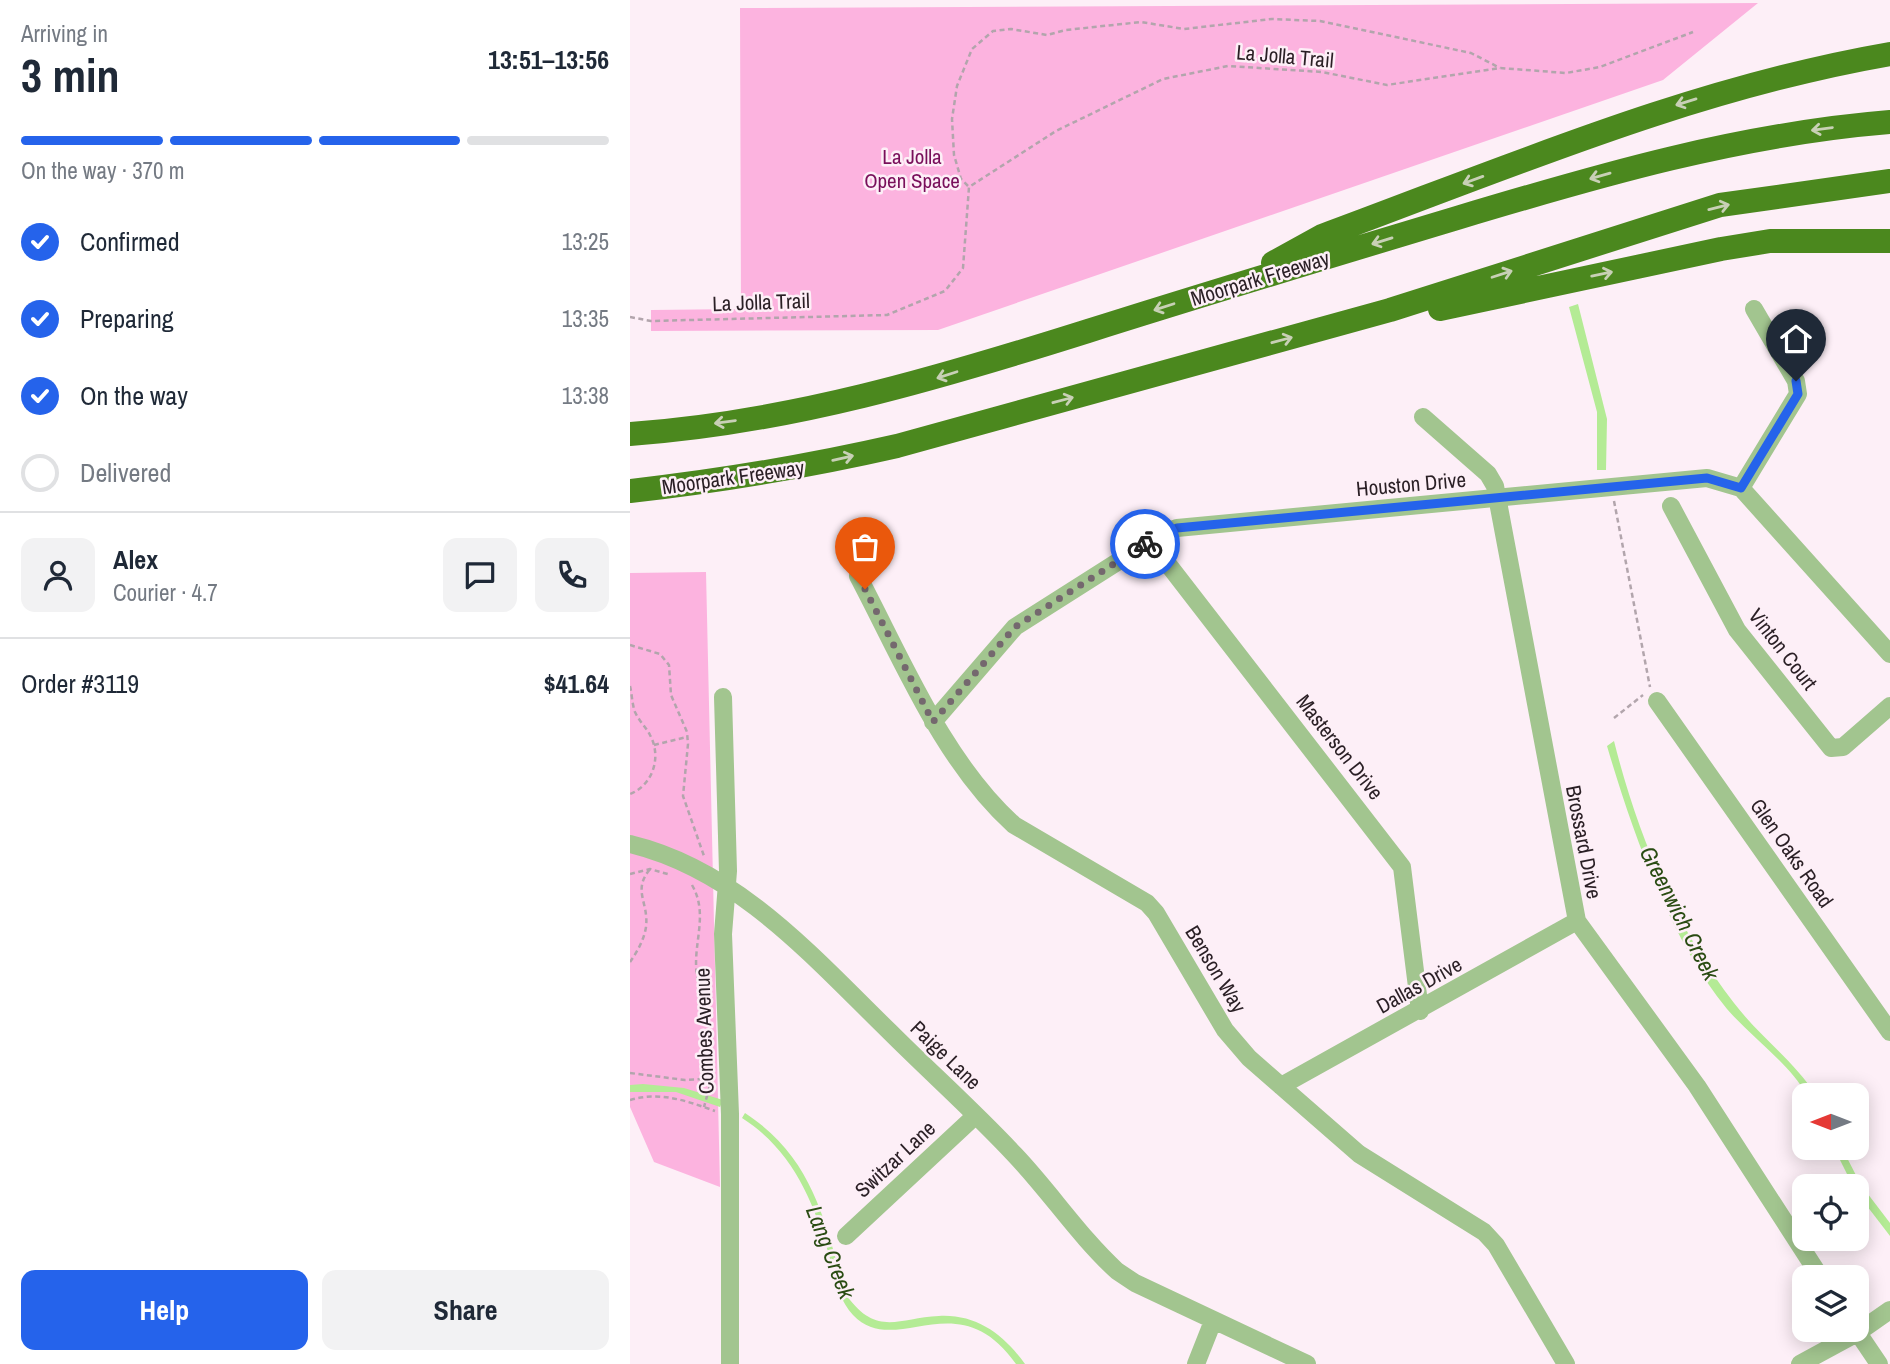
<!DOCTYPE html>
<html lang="en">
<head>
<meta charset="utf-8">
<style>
	:root { --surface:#fff; --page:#f2f2f3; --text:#1f2937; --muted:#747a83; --line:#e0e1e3; --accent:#2563eb }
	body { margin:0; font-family:"Archivo Narrow",sans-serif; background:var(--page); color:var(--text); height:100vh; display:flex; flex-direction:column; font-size:26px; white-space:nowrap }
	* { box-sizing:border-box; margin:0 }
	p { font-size:23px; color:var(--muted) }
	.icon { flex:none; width:38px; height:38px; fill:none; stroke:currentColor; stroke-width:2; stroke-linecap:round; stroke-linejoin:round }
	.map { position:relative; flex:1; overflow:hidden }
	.side { display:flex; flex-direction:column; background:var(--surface); width:630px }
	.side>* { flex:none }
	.needle { width:46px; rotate:270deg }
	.buttons { position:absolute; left:1162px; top:1083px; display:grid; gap:14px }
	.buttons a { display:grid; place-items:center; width:77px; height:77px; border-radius:14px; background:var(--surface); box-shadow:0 4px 18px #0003; font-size:35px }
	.pin { position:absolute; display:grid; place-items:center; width:60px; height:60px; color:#fff; margin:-72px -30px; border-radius:50% 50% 50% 0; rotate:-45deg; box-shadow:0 0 7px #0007 }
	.pin .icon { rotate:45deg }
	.courier { position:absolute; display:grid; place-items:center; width:70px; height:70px; margin:-35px; border:5px solid #2563eb; border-radius:50%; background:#fff; color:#222; box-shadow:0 2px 9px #0007 }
	.summary em { font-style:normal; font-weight:700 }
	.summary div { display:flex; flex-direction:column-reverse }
	.summary { display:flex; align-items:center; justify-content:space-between; height:119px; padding:0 21px }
	h1 { font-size:46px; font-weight:700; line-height:52px }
	.bar { display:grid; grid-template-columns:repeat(4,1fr); gap:10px 7px; align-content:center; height:84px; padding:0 21px }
	.bar i { height:9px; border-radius:5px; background:var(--line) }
	.bar .current { background:var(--accent) }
	.bar p { grid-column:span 4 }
	.line { display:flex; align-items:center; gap:18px; padding:0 21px; border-top:2px solid var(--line) }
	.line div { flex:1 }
	.round { display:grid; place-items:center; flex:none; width:74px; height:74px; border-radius:14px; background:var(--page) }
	ol { padding:0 21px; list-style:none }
	li { display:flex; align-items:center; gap:21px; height:77px }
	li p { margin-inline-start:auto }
	li .icon { padding:7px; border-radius:50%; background:var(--accent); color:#fff; stroke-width:4 }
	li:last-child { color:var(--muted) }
	li i { width:38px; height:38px; border:4px solid var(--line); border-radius:50% }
	.cta { display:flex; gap:14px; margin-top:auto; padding:14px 21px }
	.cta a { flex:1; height:80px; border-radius:14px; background:var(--accent); color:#fff; font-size:28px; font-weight:700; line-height:80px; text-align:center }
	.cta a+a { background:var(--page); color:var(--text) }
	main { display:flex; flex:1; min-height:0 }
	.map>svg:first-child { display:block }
	.green { fill:#fcb3df }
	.water { fill:#b4eb95 }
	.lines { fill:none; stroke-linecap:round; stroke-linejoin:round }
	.path { stroke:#b2a5ac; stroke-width:2.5; stroke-dasharray:5 3.5; stroke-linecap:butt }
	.minor { stroke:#a2c58f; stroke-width:18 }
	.highway { stroke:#4b881e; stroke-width:24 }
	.oneway { stroke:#c8d0b6 }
	.done { stroke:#74686e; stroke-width:7; stroke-dasharray:0 12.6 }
	.route { stroke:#2563eb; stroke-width:9 }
	.labels { text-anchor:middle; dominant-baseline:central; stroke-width:5; stroke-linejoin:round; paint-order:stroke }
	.street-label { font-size:21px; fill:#2a1f25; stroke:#fdeff7 }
	.park-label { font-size:21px; fill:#790f5b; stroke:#fdeff7 }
	.water-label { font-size:23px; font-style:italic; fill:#2a4c13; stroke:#fdeff7 }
</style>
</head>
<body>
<main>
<section class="side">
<div class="summary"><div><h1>3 min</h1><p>Arriving in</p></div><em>13:51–13:56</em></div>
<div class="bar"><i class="current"></i><i class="current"></i><i class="current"></i><i></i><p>On the way · 370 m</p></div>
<ol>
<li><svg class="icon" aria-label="check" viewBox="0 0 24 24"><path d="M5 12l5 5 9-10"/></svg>Confirmed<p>13:25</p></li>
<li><svg class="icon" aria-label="check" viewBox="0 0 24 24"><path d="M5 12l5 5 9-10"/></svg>Preparing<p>13:35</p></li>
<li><svg class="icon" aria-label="check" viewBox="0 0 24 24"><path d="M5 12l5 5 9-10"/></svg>On the way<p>13:38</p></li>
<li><i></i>Delivered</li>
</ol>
<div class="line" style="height:126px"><a class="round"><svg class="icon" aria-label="person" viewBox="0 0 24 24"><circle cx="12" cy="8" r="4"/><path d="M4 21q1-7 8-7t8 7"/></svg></a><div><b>Alex</b><p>Courier · 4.7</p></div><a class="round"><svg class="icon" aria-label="chat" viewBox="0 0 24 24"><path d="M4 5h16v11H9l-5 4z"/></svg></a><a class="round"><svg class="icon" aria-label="phone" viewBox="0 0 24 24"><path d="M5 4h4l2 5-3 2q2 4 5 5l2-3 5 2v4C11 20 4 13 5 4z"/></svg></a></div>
<div class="line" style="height:91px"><div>Order #3119</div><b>$41.64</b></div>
<div class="cta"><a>Help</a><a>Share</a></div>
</section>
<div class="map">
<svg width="1260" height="1364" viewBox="0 0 1260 1364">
	<rect width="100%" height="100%" fill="#fdeff7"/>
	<!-- green -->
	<path class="green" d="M1128,3l-95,77 -725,250 -287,1v-21l90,-1 -1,-301z
		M76,572l14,615 -66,-25 -24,-55v-534z"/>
	<!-- water -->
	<path class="water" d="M948,304l29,115 -1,51h-9v-58l-28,-105z
		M984,741c23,92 62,187 120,262 25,33 60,58 82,92h-9c-19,-33 -55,-57 -80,-86 -57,-70 -95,-178 -120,-263z
		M13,1084l41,4 39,12 -3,7 -44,-15h-46v-7z
		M115,1113c70,46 79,109 102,183 30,41 51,22 92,20 38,-2 65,19 86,48h-9c-59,-84 -120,-4 -163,-49 -15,-16 -19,-40 -24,-60 -16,-55 -37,-105 -87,-137z
		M1204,1148h8l19,37 29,38v13l-33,-43v-7h-4z"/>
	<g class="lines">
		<!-- path -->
		<path class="path" d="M338,186l-7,-7 -7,-24 -2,-36 5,-33 15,-37 21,-18 18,-2 36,6 19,-5 75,-8 43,7 88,-10 48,2 151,32 29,15
			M0,317l21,4 236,-6 58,-24 18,-23 6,-81 87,-56 107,-52 65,-13 94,6 65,13 113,-17 66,5 34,-6 93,-35
			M984,501l36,186
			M0,645l30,9 9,11 2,30 16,37 1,12 -5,52 21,60
			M0,686c2,8 2,18 5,26 4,9 11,15 15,23 12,22 3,50 -20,59
			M984,718l29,-23
			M24,745l33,-8
			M0,874l20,-5 21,6
			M62,885c23,40 -15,77 19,124
			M0,962c7,-10 14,-22 16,-35 3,-25 -14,-36 4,-58
			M0,1073l55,7 20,-1 5,6 -6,22
			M0,1100c30,-9 57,1 85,11"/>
		<!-- minor -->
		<path class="minor" d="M793,417l65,57 7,12 82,435 120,165 124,192
			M1111,488l57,-94 -2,-13 -42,-72
			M1041,506l66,124 94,118 12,-1 47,-41
			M520,541l252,326 18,144
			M228,576c44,83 85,185 156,249l133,78 9,10 69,117 24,28 110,96 125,78 12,13 70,119
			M93,697l5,174 -5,63 7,180v250
			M1027,701l233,331
			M303,722l82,-95 148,-94 14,-5 530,-50 34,10 149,166
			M0,844c108,26 183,113 260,188 41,41 85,80 125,123 36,38 64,81 102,116l18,12 172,81
			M651,1086l296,-165
			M216,1236l129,-120
			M1226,1330l23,34
			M566,1364l17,-43
			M1170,1364l57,-31 33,-23"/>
		<!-- highway -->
		<path class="highway" d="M643,263l49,-27c187,-69 371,-148 568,-182
			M810,309l281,-60 49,-8h120
			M0,434c158,-11 309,-56 458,-103 123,-39 246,-76 369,-113 143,-43 284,-84 433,-96
			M0,491c90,-10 179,-25 267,-45l493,-136 330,-105 170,-24"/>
	</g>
	<!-- one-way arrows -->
	<defs><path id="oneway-shaft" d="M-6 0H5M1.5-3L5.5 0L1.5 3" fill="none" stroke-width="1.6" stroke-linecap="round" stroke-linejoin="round" transform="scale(1.75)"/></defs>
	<g class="oneway">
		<use href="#oneway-shaft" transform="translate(1056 102) rotate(163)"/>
		<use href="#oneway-shaft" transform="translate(1192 129) rotate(172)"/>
		<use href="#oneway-shaft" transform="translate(970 176) rotate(164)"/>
		<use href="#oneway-shaft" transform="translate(843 180) rotate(160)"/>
		<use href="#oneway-shaft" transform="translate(1089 207) rotate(-14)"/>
		<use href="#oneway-shaft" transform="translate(752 241) rotate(163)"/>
		<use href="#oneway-shaft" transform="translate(872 274) rotate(-18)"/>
		<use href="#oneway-shaft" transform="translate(972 274) rotate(-12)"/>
		<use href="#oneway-shaft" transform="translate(534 307) rotate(162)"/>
		<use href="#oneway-shaft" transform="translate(652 340) rotate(-15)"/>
		<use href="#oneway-shaft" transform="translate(317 375) rotate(162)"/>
		<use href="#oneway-shaft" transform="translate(433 400) rotate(-15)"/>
		<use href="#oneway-shaft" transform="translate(95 422) rotate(172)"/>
		<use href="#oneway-shaft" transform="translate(213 458) rotate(-13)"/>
	</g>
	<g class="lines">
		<!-- done -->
		<path class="done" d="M235,589l68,133 82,-95 130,-83"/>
		<!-- route -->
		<path class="route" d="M515,544l32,-16 530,-50 34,10 57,-94 -2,-13"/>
	</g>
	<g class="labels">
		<!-- street labels -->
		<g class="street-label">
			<text transform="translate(655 56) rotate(5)">La Jolla Trail</text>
			<text transform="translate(630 278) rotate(-17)">Moorpark Freeway</text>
			<text transform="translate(131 302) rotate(-2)">La Jolla Trail</text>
			<text transform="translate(103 477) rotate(-8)">Moorpark Freeway</text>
			<text transform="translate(781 484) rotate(-5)">Houston Drive</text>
			<text transform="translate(1153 649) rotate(52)">Vinton Court</text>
			<text transform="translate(710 747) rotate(52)">Masterson Drive</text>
			<text transform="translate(954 842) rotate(79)">Brossard Drive</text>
			<text transform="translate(1162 853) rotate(55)">Glen Oaks Road</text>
			<text transform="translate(586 969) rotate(59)">Benson Way</text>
			<text transform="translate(789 985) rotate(-29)">Dallas Drive</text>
			<text transform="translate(74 1031) rotate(-92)">Combes Avenue</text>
			<text transform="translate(316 1055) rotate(44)">Paige Lane</text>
			<text transform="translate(265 1159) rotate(-43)">Switzar Lane</text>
		</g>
		<!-- park labels -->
		<g class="park-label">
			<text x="282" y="156">La Jolla<tspan x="282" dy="24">Open Space</tspan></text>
		</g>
		<!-- water labels -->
		<g class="water-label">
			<text transform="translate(1050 913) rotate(63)">Greenwich Creek</text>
			<text transform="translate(201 1252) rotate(69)">Lang Creek</text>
		</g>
	</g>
</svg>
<div class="buttons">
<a><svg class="needle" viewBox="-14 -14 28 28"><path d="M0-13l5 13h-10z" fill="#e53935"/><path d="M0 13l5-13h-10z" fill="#747a83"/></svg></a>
<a><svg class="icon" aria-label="locate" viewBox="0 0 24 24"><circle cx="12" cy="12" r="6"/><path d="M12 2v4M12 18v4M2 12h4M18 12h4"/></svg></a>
<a><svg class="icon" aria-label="layers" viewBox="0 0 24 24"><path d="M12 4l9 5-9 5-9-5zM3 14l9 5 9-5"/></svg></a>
</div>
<div class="pin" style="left:235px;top:589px;background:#ea580c"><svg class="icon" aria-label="bag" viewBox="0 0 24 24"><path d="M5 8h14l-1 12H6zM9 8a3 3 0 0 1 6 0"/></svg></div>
<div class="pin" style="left:1166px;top:381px;background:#1f2937"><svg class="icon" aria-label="home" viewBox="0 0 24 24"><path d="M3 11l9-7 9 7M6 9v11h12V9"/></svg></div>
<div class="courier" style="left:515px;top:544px"><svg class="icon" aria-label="bike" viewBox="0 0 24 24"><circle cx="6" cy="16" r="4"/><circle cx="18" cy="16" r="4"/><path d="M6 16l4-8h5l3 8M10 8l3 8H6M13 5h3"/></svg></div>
</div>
</main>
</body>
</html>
